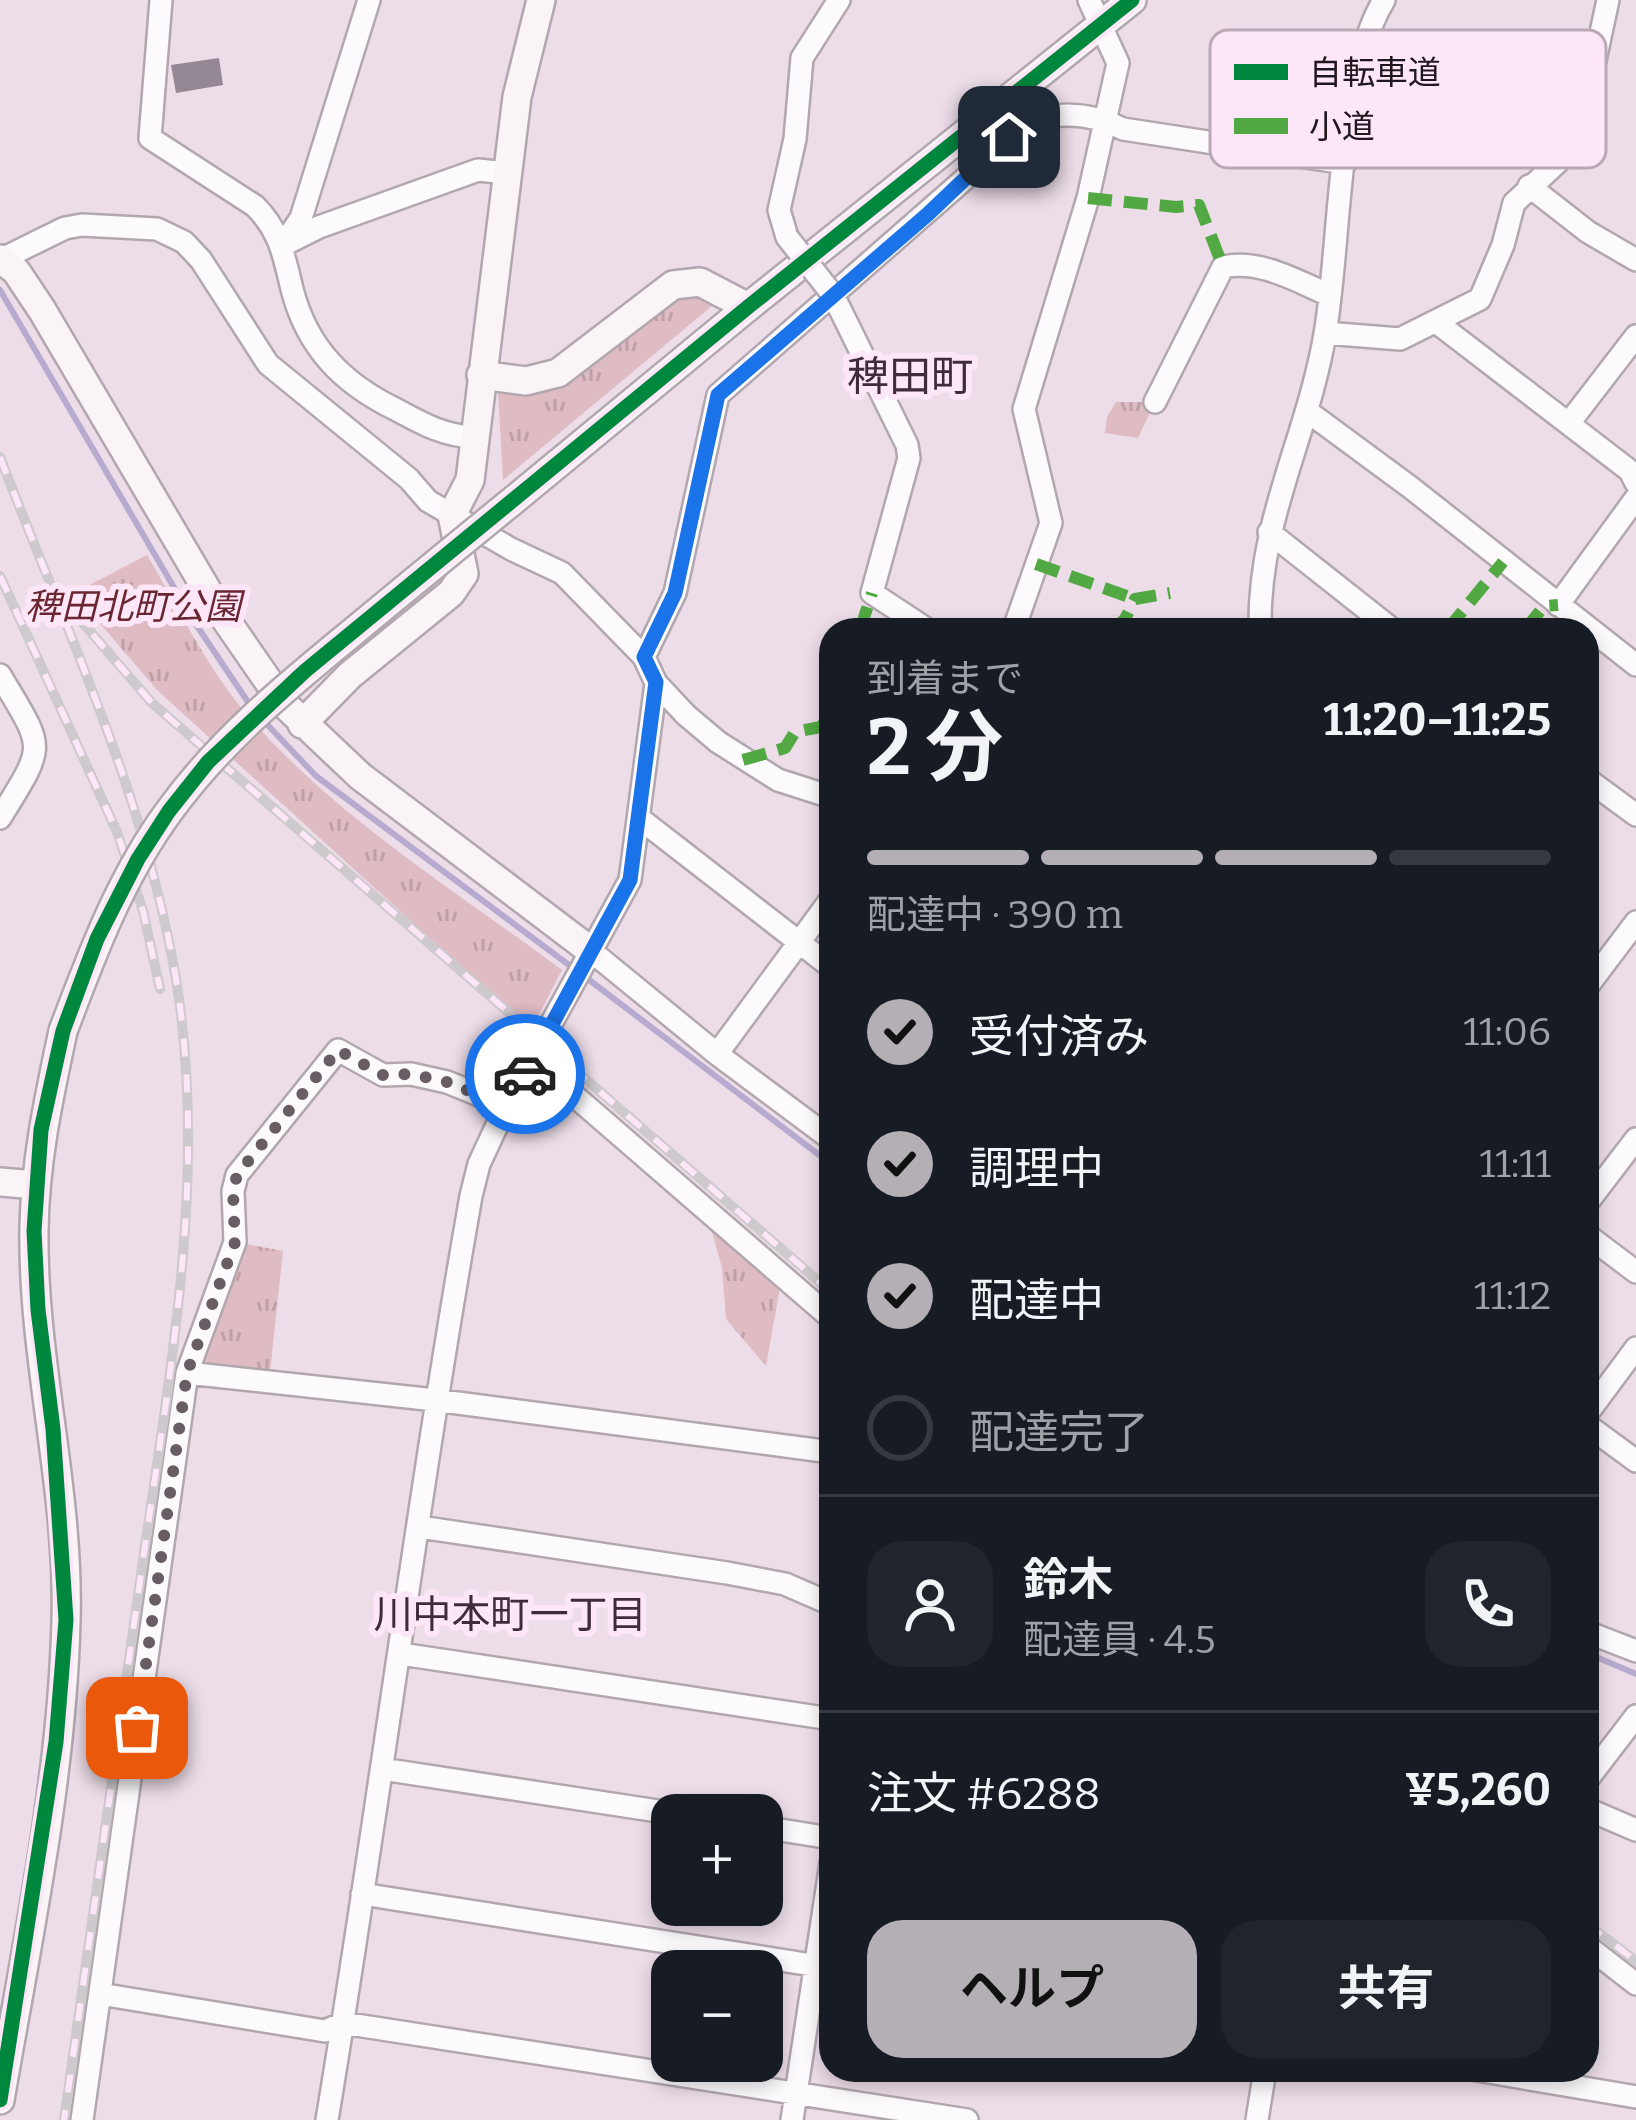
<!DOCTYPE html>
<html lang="ja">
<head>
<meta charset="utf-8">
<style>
	:root { --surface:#171b24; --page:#20242c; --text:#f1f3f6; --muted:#9ea1a6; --line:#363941; --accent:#b3afb5 }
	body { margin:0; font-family:Bitter,"Noto Sans JP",serif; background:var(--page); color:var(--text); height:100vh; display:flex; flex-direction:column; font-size:45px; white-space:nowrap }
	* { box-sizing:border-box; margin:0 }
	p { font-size:39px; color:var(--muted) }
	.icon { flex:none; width:66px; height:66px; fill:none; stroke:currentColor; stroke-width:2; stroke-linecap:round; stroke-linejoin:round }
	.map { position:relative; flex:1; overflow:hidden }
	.panel { position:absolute; left:819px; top:618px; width:780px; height:1464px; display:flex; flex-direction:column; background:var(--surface); border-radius:36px; box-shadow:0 6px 18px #0003 }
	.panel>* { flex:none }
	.tools { position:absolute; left:651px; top:1794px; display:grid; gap:24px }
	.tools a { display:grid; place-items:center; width:132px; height:132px; border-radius:24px; background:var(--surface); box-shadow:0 6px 18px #0003; font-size:60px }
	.pin { position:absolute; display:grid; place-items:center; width:102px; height:102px; color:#fff; margin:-51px; border-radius:24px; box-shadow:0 6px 18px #0006 }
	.courier { position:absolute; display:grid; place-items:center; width:120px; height:120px; margin:-60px; border:9px solid #1a73e8; border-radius:50%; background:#fff; color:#222; box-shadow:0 3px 15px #0007 }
	.head em { font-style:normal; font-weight:700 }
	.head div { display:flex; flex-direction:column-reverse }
	.head { display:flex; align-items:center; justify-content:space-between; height:204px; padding:0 48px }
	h1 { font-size:78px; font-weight:700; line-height:90px }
	.bar { display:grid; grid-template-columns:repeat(4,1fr); gap:18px 12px; align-content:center; height:144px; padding:0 48px }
	.bar i { height:15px; border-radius:9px; background:var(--line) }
	.bar .active { background:var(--accent) }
	.bar p { grid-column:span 4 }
	.line { display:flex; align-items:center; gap:30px; padding:0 48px; border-top:3px solid var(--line) }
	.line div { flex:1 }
	.round { display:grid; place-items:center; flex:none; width:126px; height:126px; border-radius:36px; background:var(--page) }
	ol { padding:0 48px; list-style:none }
	li { display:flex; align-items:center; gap:36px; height:132px }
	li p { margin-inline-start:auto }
	li .icon { padding:12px; border-radius:50%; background:var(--accent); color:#111; stroke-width:4 }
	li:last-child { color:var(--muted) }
	li i { width:66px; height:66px; border:6px solid var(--line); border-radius:50% }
	.button { display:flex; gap:24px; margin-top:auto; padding:24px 48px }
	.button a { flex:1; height:138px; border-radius:36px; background:var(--accent); color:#111; font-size:48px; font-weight:700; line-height:138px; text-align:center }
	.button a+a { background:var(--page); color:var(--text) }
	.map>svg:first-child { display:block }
	.park { fill:url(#park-tufts) }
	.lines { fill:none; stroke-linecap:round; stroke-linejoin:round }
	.stream { stroke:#b6abce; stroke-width:6 }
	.building { fill:#938893 }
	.street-casing { stroke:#b2a7af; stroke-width:26 }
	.secondary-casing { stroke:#b2a7af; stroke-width:32 }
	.street { stroke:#fcfafc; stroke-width:21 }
	.secondary { stroke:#faf4f7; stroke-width:27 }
	.rail-casing { stroke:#cdc9cc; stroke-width:10 }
	.rail { stroke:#fce6f7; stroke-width:6; stroke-dasharray:18; stroke-linecap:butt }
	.street-bridge-casing { stroke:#b2a7af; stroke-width:26; stroke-linecap:butt }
	.secondary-bridge-casing { stroke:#b2a7af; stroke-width:32; stroke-linecap:butt }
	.street-bridge { stroke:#fcfafc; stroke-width:21 }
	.secondary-bridge { stroke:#faf4f7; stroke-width:27 }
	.quiet { stroke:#52a943; stroke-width:12; stroke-dasharray:24 12; stroke-linecap:butt }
	.cycleway-casing { stroke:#fce6f7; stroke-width:22 }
	.cycleway { stroke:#00873e; stroke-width:15 }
	.done { stroke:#685c65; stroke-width:12; stroke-dasharray:0 21.6 }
	.route { stroke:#1a73e8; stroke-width:15 }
	.labels { text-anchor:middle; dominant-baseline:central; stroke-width:12; stroke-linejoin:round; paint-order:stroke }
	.park-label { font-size:36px; font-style:italic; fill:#6a2631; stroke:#fce6f7 }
	.neighbourhood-label { font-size:39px; fill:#402b3b; stroke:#fce6f7 }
	.quarter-label { font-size:42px; fill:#402b3b; stroke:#fce6f7 }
	.key { fill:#fce6f7; stroke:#baa8b6; stroke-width:3 }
	.key-label { font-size:33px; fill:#21171f }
</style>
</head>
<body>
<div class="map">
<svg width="1636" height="2120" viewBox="0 0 1636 2120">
	<defs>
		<pattern id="park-tufts" width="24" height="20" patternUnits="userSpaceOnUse" patternTransform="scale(3)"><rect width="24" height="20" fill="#dfbbc3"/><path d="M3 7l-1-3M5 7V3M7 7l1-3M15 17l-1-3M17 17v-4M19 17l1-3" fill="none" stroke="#bfa0a7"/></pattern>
	</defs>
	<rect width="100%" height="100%" fill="#ecdde8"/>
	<!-- park -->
	<path class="park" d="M680,293l25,6 7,7 -209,174 -5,-88h40l36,-13z
		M1116,402h39l-17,36 -33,-5 2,-16z
		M147,555c32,54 61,115 102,162 88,101 207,174 313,253l-31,60 -374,-340 -83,-97z
		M706,1210l76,66 -16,90 -40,-47 -4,-51z
		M235,1242l48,9 -14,130 -82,-8z"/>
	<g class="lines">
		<!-- stream -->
		<path class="stream" d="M0,290l193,330 59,88
			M261,718l55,58 257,192
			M584,976l247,188
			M1587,1653l49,21"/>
	</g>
	<!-- building -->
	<path class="building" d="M219,58l4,27 -47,8 -5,-28z"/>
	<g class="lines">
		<defs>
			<path id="street" d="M161,0l-11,138 105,68c25,25 29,50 37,83 15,59 51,95 105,121 26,14 47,26 77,27
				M1529,186l59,46 48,28
				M787,237l-8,-27 16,-71 7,-81 37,-58
				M287,243l32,-16 159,-57 29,3
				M283,245l18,-27 68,-218
				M0,260l65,-32 17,-3 75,4 27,13 17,18 67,104 141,115 19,22 83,48 51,24 82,84 12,26 30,32 32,27 60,38 53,17
				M833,295l74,150 2,13 -37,135 56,37
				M1436,322l194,149 6,12
				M1325,333l75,6 80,-40 23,-54 11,-42 63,-59 31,-144
				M1155,402l68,-135c37,-8 74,14 106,28
				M1307,411l103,76 226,178
				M1569,423l67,-87
				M1269,532l124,98
				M1558,605l78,-107
				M1016,623l35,-100 -27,-114 64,-211 30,-135 -29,-63
				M1260,630c-2,-110 47,-191 65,-296 16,-92 12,-256 59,-334
				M644,657l31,-64 43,-198 313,-274c31,-10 63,-7 92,8l222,34
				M0,675c45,76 47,67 0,143
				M1587,779l49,36
				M639,818l192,149
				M591,951l126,103 114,85
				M1587,987l49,-65
				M717,1054l114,-155
				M533,1060l298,258
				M1587,1203l49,-64
				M1587,1235l49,37
				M187,1373l248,27 396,52
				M1587,1414l49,-66
				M1587,1425l49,36
				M420,1527l307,46 58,11 46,20
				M1587,1632l49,19
				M401,1654l430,65
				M382,1769l302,46
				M1587,1780l49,-64
				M1587,1809l49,21
				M762,1827l69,11
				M362,1894l469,74
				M1587,1946l49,38
				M100,1994l225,37 18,-8 624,97
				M1477,2070l159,27
				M82,2120l105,-747 48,-131 -2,-51 4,-16 101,-125 45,25 28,-1 36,8 59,24
				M327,2120c51,-307 90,-617 144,-924l8,-32 27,-58 124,-226 26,-197
				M792,2120l39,-257
				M1257,2120l8,-50"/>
			<path id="secondary" d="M1,259l15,12 26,39 175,297 67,97 76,72 231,175
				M481,375l45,6 32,-8 115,-88 27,-3 48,25
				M515,499l233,-192 384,-307
				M302,724l48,-49 101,-82 13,-19 -12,-59 18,-35 47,-383 24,-97
				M0,1182l36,3
				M0,2100c27,-158 62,-319 66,-479 4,-132 -34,-261 -32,-392 1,-68 15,-132 29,-198"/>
		</defs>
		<!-- street casing -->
		<use href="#street" class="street-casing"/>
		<!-- secondary casing -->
		<use href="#secondary" class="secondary-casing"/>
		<!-- street -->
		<use href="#street" class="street"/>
		<!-- secondary -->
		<use href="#secondary" class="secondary"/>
		<defs>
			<path id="rail" d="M0,457c66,173 145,338 176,522 31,190 -4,379 -31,567 -27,191 -54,383 -81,574
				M0,576l117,256 26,79 17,78
				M69,607l83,96 679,589
				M1587,1924l49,37"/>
		</defs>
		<!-- rail casing -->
		<use href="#rail" class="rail-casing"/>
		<!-- rail -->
		<use href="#rail" class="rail"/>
		<defs>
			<path id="street-bridge" d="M787,237l46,58"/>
			<path id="secondary-bridge" d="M63,1031c29,-77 58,-155 107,-221 51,-70 117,-124 183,-178 54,-45 108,-89 162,-133"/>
		</defs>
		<!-- street-bridge casing -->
		<use href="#street-bridge" class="street-bridge-casing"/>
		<!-- secondary-bridge casing -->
		<use href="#secondary-bridge" class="secondary-bridge-casing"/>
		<!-- street-bridge -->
		<use href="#street-bridge" class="street-bridge"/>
		<!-- secondary-bridge -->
		<use href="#secondary-bridge" class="secondary-bridge"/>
		<!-- quiet -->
		<path class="quiet" d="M1088,198l88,9 23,-2 24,62
			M1036,564l99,35
			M860,630l12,-37
			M1113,630l12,-11 10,-20 35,-6
			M1447,630l56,-68
			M1525,630l19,-24 14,-1
			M743,760l42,-12 10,-16 26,-5 10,-14"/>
		<defs>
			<path id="cycleway" d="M0,2100l56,-358 10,-122 -13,-191 -15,-119 -4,-79 7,-101 22,-99 34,-92 41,-80 31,-48 39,-49 97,-91 443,-364 384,-307"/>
		</defs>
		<!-- cycleway casing -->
		<use href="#cycleway" class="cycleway-casing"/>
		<!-- cycleway -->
		<use href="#cycleway" class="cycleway"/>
	</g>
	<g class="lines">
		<!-- done -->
		<path class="done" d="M137,1728l50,-355 48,-131 -2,-51 4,-16 101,-125 45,25 28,-1 36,8 59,24 19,-32"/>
		<!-- route -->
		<path class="route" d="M525,1074l105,-194 26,-198 -12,-25 31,-64 43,-198 210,-181 81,-77"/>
	</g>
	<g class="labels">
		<!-- park labels -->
		<g class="park-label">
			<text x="133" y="607">稗田北町公園</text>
		</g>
		<!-- neighbourhood labels -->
		<g class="neighbourhood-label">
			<text x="510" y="1615">川中本町一丁目</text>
		</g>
		<!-- quarter labels -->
		<g class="quarter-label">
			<text x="910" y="377">稗田町</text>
		</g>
	</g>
	<!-- legend -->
	<rect x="1210" y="30" width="396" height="138" rx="18" class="key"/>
	<rect x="1234" y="64" width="54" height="16" fill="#00873e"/>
	<rect x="1234" y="118" width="54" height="16" fill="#52a943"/>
	<g class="key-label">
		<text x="1309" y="84">自転車道</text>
		<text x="1309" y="138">小道</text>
	</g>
</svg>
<div class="tools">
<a>+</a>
<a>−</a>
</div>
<div class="pin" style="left:137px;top:1728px;background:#ea580c"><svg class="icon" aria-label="bag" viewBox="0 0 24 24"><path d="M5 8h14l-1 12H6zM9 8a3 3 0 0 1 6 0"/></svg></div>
<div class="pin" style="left:1009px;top:137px;background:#1f2937"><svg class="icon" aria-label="home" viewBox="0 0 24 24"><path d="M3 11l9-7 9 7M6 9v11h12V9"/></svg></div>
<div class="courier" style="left:525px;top:1074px"><svg class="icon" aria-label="car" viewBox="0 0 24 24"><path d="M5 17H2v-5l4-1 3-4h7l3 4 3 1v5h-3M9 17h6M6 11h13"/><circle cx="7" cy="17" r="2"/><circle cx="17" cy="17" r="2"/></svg></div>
<section class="panel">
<div class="head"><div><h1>2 分</h1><p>到着まで</p></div><em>11:20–11:25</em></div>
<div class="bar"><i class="active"></i><i class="active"></i><i class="active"></i><i></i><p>配達中 · 390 m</p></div>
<ol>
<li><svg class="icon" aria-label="check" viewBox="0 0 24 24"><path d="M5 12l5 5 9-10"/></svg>受付済み<p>11:06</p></li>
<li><svg class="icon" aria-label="check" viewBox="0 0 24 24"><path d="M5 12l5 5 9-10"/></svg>調理中<p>11:11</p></li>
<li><svg class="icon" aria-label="check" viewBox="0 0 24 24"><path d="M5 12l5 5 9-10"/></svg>配達中<p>11:12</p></li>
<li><i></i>配達完了</li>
</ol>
<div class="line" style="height:216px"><a class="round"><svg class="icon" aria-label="person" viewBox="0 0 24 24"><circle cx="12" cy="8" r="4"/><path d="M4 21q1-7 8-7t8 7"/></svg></a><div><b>鈴木</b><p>配達員 · 4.5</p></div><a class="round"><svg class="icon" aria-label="phone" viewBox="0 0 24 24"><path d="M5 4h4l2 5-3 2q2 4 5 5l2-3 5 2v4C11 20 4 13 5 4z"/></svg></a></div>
<div class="line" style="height:156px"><div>注文 #6288</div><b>¥5,260</b></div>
<div class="button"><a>ヘルプ</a><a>共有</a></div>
</section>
</div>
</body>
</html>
